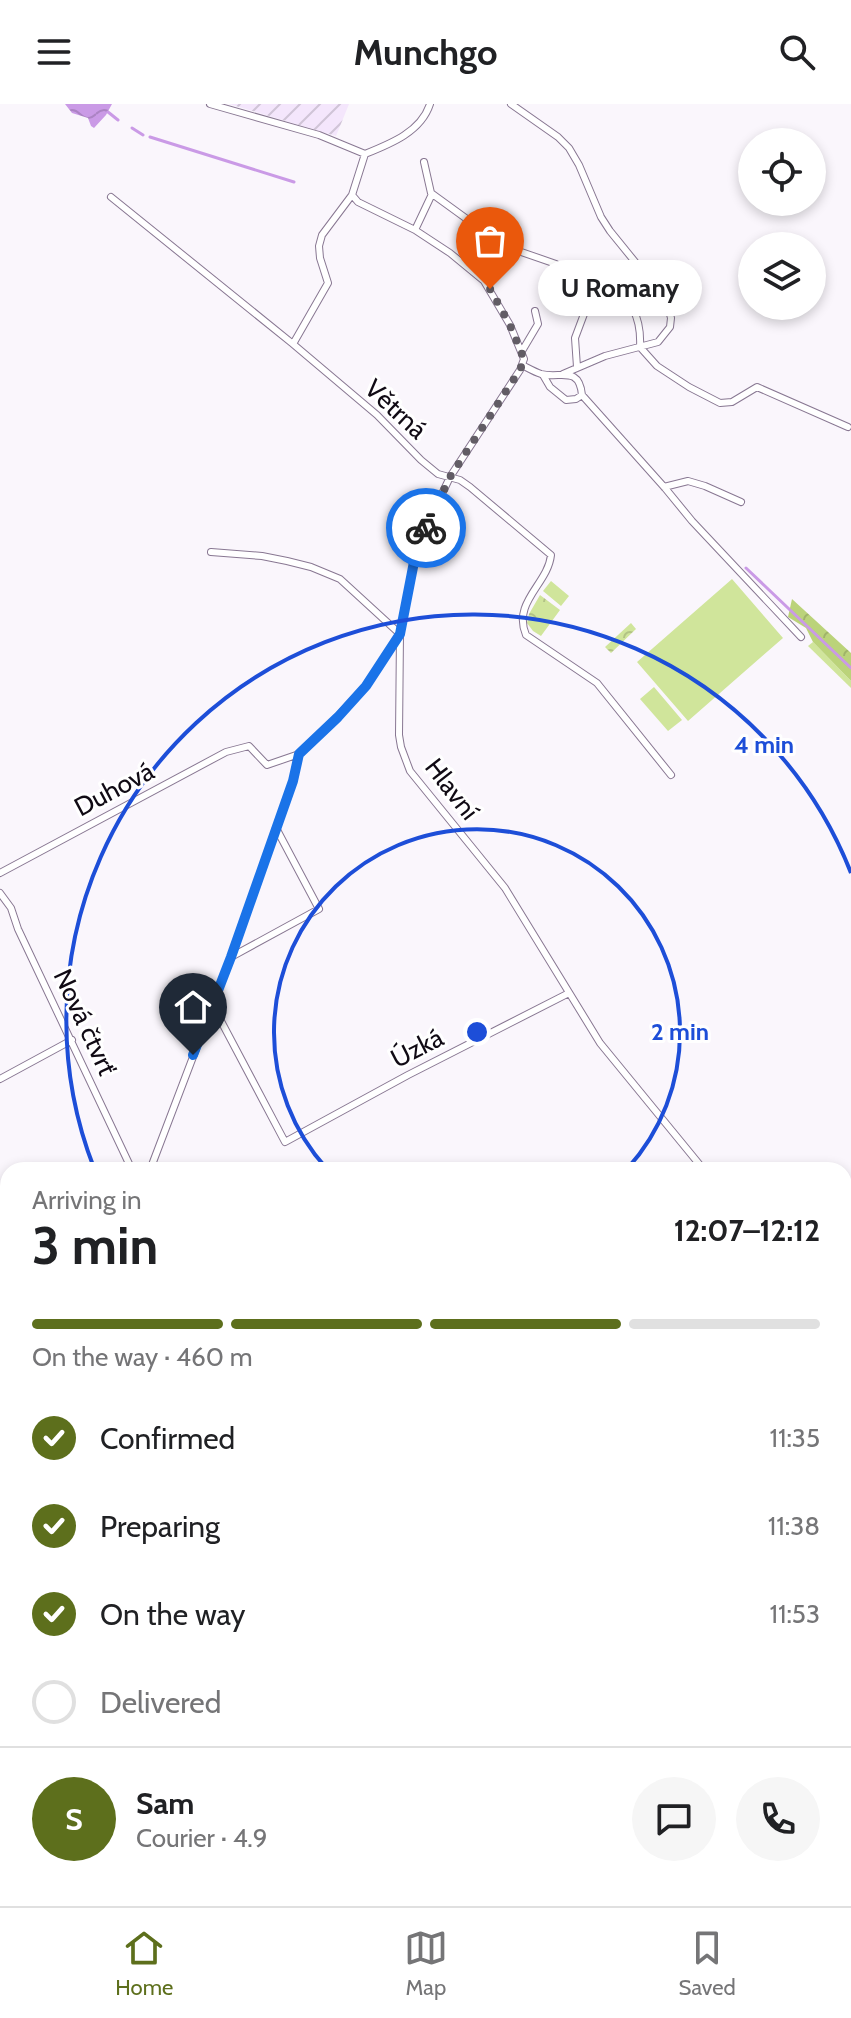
<!DOCTYPE html>
<html lang="en">
<head>
<meta charset="utf-8">
<style>
	:root { --surface:#fff; --page:#f6f6f6; --text:#202124; --muted:#757577; --line:#e0e0e0; --accent:#5d6f1c }
	body { margin:0; font-family:Cabin,sans-serif; background:var(--page); color:var(--text); height:100vh; display:flex; flex-direction:column; font-size:30px; white-space:nowrap }
	* { box-sizing:border-box; margin:0 }
	p { font-size:26px; color:var(--muted) }
	.icon { flex:none; width:44px; height:44px; fill:none; stroke:currentColor; stroke-width:2; stroke-linecap:round; stroke-linejoin:round }
	.map { position:relative; flex:1; overflow:hidden }
	.panel { position:absolute; left:0px; top:1058px; width:852px; height:744px; display:flex; flex-direction:column; background:var(--surface); border-radius:24px 24px 0 0; box-shadow:0 4px 12px #0003 }
	.panel>* { flex:none }
	.tools { position:absolute; left:738px; top:24px; display:grid; gap:16px }
	.tools a { display:grid; place-items:center; width:88px; height:88px; border-radius:50%; background:var(--surface); box-shadow:0 4px 12px #0003; font-size:40px }
	.pin { position:absolute; display:grid; place-items:center; width:68px; height:68px; color:#fff; margin:-82px -34px; border-radius:50% 50% 50% 0; rotate:-45deg; box-shadow:0 0 8px #0007 }
	.pin .icon { rotate:45deg }
	.courier { position:absolute; display:grid; place-items:center; width:80px; height:80px; margin:-40px; border:6px solid #1a73e8; border-radius:50%; background:#fff; color:#222; box-shadow:0 2px 10px #0007 }
	.bubble { position:absolute; height:56px; border-radius:28px; background:var(--surface); box-shadow:0 4px 12px #0003; font-size:26px; font-weight:800; line-height:56px; text-align:center }
	.summary em { font-style:normal; font-weight:800 }
	.summary div { display:flex; flex-direction:column-reverse }
	.summary { display:flex; align-items:center; justify-content:space-between; height:136px; padding:0 32px }
	h1 { font-size:52px; font-weight:800; line-height:60px }
	.bar { display:grid; grid-template-columns:repeat(4,1fr); gap:12px 8px; align-content:center; height:96px; padding:0 32px }
	.bar i { height:10px; border-radius:6px; background:var(--line) }
	.bar .selected { background:var(--accent) }
	.bar p { grid-column:span 4 }
	.line { display:flex; align-items:center; gap:20px; padding:0 32px; border-top:2px solid var(--line) }
	.line div { flex:1 }
	.round { display:grid; place-items:center; flex:none; width:84px; height:84px; border-radius:42px; background:var(--page) }
	ol { padding:0 32px; list-style:none }
	li { display:flex; align-items:center; gap:24px; height:88px }
	li p { margin-inline-start:auto }
	li .icon { padding:8px; border-radius:50%; background:var(--accent); color:#fff; stroke-width:4 }
	li:last-child { color:var(--muted) }
	li i { width:44px; height:44px; border:4px solid var(--line); border-radius:50% }
	header { display:flex; justify-content:space-between; align-items:center; height:104px; padding:0 32px; background:var(--surface); font-size:36px; font-weight:800 }
	.tabs { display:flex; justify-content:space-around; align-items:center; height:112px; border-top:2px solid var(--line); background:var(--surface); font-size:22px; color:var(--muted) }
	.tabs a { display:grid; justify-items:center; gap:4px }
	.tabs .selected { color:var(--accent) }
	.map>svg:first-child { display:block }
	.industrial { fill:url(#industrial-furrows) }
	.grass { fill:url(#grass-tufts) }
	.forest { fill:url(#forest-crowns) }
	.park { fill:url(#park-crowns) }
	.pitch { fill:#d0e59b }
	.water { fill:url(#water-waves) }
	.lines { fill:none; stroke-linecap:round; stroke-linejoin:round }
	.stream { stroke:#ca9ae6; stroke-width:3 }
	.street-casing { stroke:#887792; stroke-width:8 }
	.secondary-casing { stroke:#887792; stroke-width:11 }
	.street { stroke:#fff; stroke-width:6 }
	.secondary { stroke:#fff; stroke-width:9 }
	.done { stroke:#625d65; stroke-width:8; stroke-dasharray:0 14.4 }
	.route { stroke:#1a73e8; stroke-width:10 }
	.ring { fill:none; stroke:#1d4ed8; stroke-width:4 }
	.labels { text-anchor:middle; dominant-baseline:central; stroke-width:6; stroke-linejoin:round; paint-order:stroke }
	.street-label { font-size:26px; fill:#100a14; stroke:#fff }
	.centre { fill:#1d4ed8; stroke:#fff; stroke-width:4 }
	.ring-label { font-size:24px; text-anchor:middle; font-weight:bold; fill:#1d4ed8; stroke:#fff; stroke-width:6; stroke-linejoin:round; paint-order:stroke }
</style>
</head>
<body>
<header><svg class="icon" aria-label="menu" viewBox="0 0 24 24"><path d="M4 6h16M4 12h16M4 18h16"/></svg>Munchgo<svg class="icon" aria-label="search" viewBox="0 0 24 24"><circle cx="10" cy="10" r="6"/><path d="M15 15l6 6"/></svg></header>
<div class="map">
<svg width="851" height="1802" viewBox="0 0 851 1802">
	<defs>
		<pattern id="industrial-furrows" width="10" height="10" patternUnits="userSpaceOnUse" patternTransform="scale(2)"><rect width="10" height="10" fill="#f4e6fc"/><path d="M-1 1l2-2M0 10L10 0M9 11l2-2" fill="none" stroke="#d0c4d7"/></pattern>
		<pattern id="grass-tufts" width="24" height="20" patternUnits="userSpaceOnUse" patternTransform="scale(2)"><rect width="24" height="20" fill="#d0e59b"/><path d="M3 7l-1-3M5 7V3M7 7l1-3M15 17l-1-3M17 17v-4M19 17l1-3" fill="none" stroke="#b2c385"/></pattern>
		<pattern id="forest-crowns" width="20" height="18" patternUnits="userSpaceOnUse" patternTransform="scale(2)"><rect width="20" height="18" fill="#bbd37a"/><path d="M2 6a3 3 0 1 1 6 0M12 15a3 3 0 1 1 6 0" fill="none" stroke="#a0b469"/></pattern>
		<pattern id="park-crowns" width="20" height="18" patternUnits="userSpaceOnUse" patternTransform="scale(2)"><rect width="20" height="18" fill="#d0e59b"/><path d="M2 6a3 3 0 1 1 6 0M12 15a3 3 0 1 1 6 0" fill="none" stroke="#b2c385"/></pattern>
		<pattern id="water-waves" width="16" height="10" patternUnits="userSpaceOnUse" patternTransform="scale(2)"><rect width="16" height="10" fill="#ca9ae6"/><path d="M0 5q4-4 8 0t8 0" fill="none" stroke="#ac83c4"/></pattern>
	</defs>
	<rect width="100%" height="100%" fill="#faf6fc"/>
	<!-- industrial -->
	<path class="industrial" d="M229,0h120l-13,32z"/>
	<!-- grass -->
	<path class="grass" d="M813,538l38,39v7l-43,-42z"/>
	<!-- forest -->
	<path class="forest" d="M792,495l59,54v28l-38,-39 -7,-14 -18,-11z"/>
	<!-- park -->
	<path class="park" d="M540,491l20,15 -19,26 -8,-5 -6,-8 2,-9z
		M631,519l5,6 -25,24 -6,-6z"/>
	<!-- pitch -->
	<path class="pitch" d="M732,475l51,59 -95,83 -51,-59z
		M551,477l18,15 -8,10 -18,-15z
		M654,583l28,33 -14,11 -28,-32z"/>
	<!-- water -->
	<path class="water" d="M65,0h47l-6,11 -12,13 -3,-2 -3,-8 -16,-5z"/>
	<g class="lines">
		<!-- stream -->
		<path class="stream" d="M108,8l10,8
			M132,24l11,7
			M150,33l144,45
			M746,464l105,100
			M0,1250l8,15"/>
		<defs>
			<path id="street" d="M210,0l109,31 46,19
				M511,0l47,33 11,11 10,17 22,52 9,14 56,69 5,18 -1,9 -12,15 -53,14 -42,18
				M365,50c25,-10 56,-22 65,-50
				M424,58l7,31 73,53 52,18 9,6 12,12 6,13 1,19 -9,24 2,29
				M352,91l6,7 57,28 35,23 34,28 26,44 14,34 -4,11 -70,107 -19,40 -17,45 -14,72 -1,101 2,12 9,24 95,117 95,155 104,127
				M111,93l182,147 84,71 44,45 17,14 22,6 10,7 81,68c-3,29 -39,47 -25,80l71,48 74,92
				M415,126l17,-36
				M603,168c23,26 39,38 37,75l17,19 32,21 31,16 12,-1 25,-15 91,40
				M486,180l21,-36
				M293,240l35,-61 -8,-25 -1,-12 3,-11 30,-40 13,-41
				M522,247l16,-27 -3,-13
				M522,261c6,3 13,7 19,9 19,5 38,-9 41,21l83,93 27,33 109,116
				M543,271l7,12 16,13 10,-1 6,-4
				M664,383l24,-6 17,5 36,16
				M0,769l226,-121 23,-6 18,19 32,-11 27,-25 40,-43 34,-52 -60,-55 -29,-12 -24,-6 -25,-5 -51,-4
				M0,789l11,15 7,21 114,241
				M231,853l88,-48 -43,-81
				M212,900l73,138 123,-67 161,-82
				M0,975l72,-39
				M150,1066l81,-213 62,-176 6,-27
				M2,1104l6,11
				M0,1132l8,-4
				M844,1416l7,29
				M71,1794l1,8"/>
			<path id="secondary" d="M844,1599l7,-3
				M360,1802l19,-8"/>
		</defs>
		<!-- street casing -->
		<use href="#street" class="street-casing"/>
		<!-- secondary casing -->
		<use href="#secondary" class="secondary-casing"/>
		<!-- street -->
		<use href="#street" class="street"/>
		<!-- secondary -->
		<use href="#secondary" class="secondary"/>
	</g>
	<g class="lines">
		<!-- done -->
		<path class="done" d="M426,424l24,-51 70,-107 4,-11 -14,-34 -20,-36"/>
		<!-- route -->
		<path class="route" d="M193,951l38,-98 62,-176 6,-27 39,-37 28,-31 34,-52 14,-72 12,-34"/>
	</g>
	<!-- distance rings -->
	<g class="ring">
		<path d="M327 1065A203 203 0 1 1 627 1065"/>
		<path d="M94 1064A406 406 0 0 1 851 769"/>
	</g>
	<g class="labels">
		<!-- street labels -->
		<g class="street-label">
			<text transform="translate(396 305) rotate(43)">Větrná</text>
			<text transform="translate(114 685) rotate(-28)">Duhová</text>
			<text transform="translate(452 685) rotate(52)">Hlavní</text>
			<text transform="translate(85 918) rotate(65)">Nová čtvrť</text>
			<text transform="translate(417 944) rotate(-27)">Úzká</text>
		</g>
	</g>
	<circle cx="477" cy="928" r="12" class="centre"/>
	<g class="ring-label">
		<text x="764" y="649">4 min</text>
		<text x="680" y="936">2 min</text>
	</g>
</svg>
<div class="tools">
<a><svg class="icon" aria-label="locate" viewBox="0 0 24 24"><circle cx="12" cy="12" r="6"/><path d="M12 2v4M12 18v4M2 12h4M18 12h4"/></svg></a>
<a><svg class="icon" aria-label="layers" viewBox="0 0 24 24"><path d="M12 4l9 5-9 5-9-5zM3 14l9 5 9-5"/></svg></a>
</div>
<div class="pin" style="left:490px;top:185px;background:#ea580c"><svg class="icon" aria-label="bag" viewBox="0 0 24 24"><path d="M5 8h14l-1 12H6zM9 8a3 3 0 0 1 6 0"/></svg></div>
<div class="pin" style="left:193px;top:951px;background:#1f2937"><svg class="icon" aria-label="home" viewBox="0 0 24 24"><path d="M3 11l9-7 9 7M6 9v11h12V9"/></svg></div>
<div class="courier" style="left:426px;top:424px"><svg class="icon" aria-label="bike" viewBox="0 0 24 24"><circle cx="6" cy="16" r="4"/><circle cx="18" cy="16" r="4"/><path d="M6 16l4-8h5l3 8M10 8l3 8H6M13 5h3"/></svg></div>
<div class="bubble" style="left:538px;top:156px;width:164px">U Romany</div>
<section class="panel">
<div class="summary"><div><h1>3 min</h1><p>Arriving in</p></div><em>12:07–12:12</em></div>
<div class="bar"><i class="selected"></i><i class="selected"></i><i class="selected"></i><i></i><p>On the way · 460 m</p></div>
<ol>
<li><svg class="icon" aria-label="check" viewBox="0 0 24 24"><path d="M5 12l5 5 9-10"/></svg>Confirmed<p>11:35</p></li>
<li><svg class="icon" aria-label="check" viewBox="0 0 24 24"><path d="M5 12l5 5 9-10"/></svg>Preparing<p>11:38</p></li>
<li><svg class="icon" aria-label="check" viewBox="0 0 24 24"><path d="M5 12l5 5 9-10"/></svg>On the way<p>11:53</p></li>
<li><i></i>Delivered</li>
</ol>
<div class="line" style="height:144px"><b class="round" style="background:var(--accent);color:#fff">S</b><div><b>Sam</b><p>Courier · 4.9</p></div><a class="round"><svg class="icon" aria-label="chat" viewBox="0 0 24 24"><path d="M4 5h16v11H9l-5 4z"/></svg></a><a class="round"><svg class="icon" aria-label="phone" viewBox="0 0 24 24"><path d="M5 4h4l2 5-3 2q2 4 5 5l2-3 5 2v4C11 20 4 13 5 4z"/></svg></a></div>
</section>
</div>
<nav class="tabs">
<a class="selected"><svg class="icon" aria-label="home" viewBox="0 0 24 24"><path d="M3 11l9-7 9 7M6 9v11h12V9"/></svg>Home</a>
<a><svg class="icon" aria-label="map" viewBox="0 0 24 24"><path d="M3 6l6-2 6 2 6-2v14l-6 2-6-2-6 2zM9 4v14M15 6v14"/></svg>Map</a>
<a><svg class="icon" aria-label="saved" viewBox="0 0 24 24"><path d="M7 4h10v16l-5-4-5 4z"/></svg>Saved</a>
</nav>
</body>
</html>
